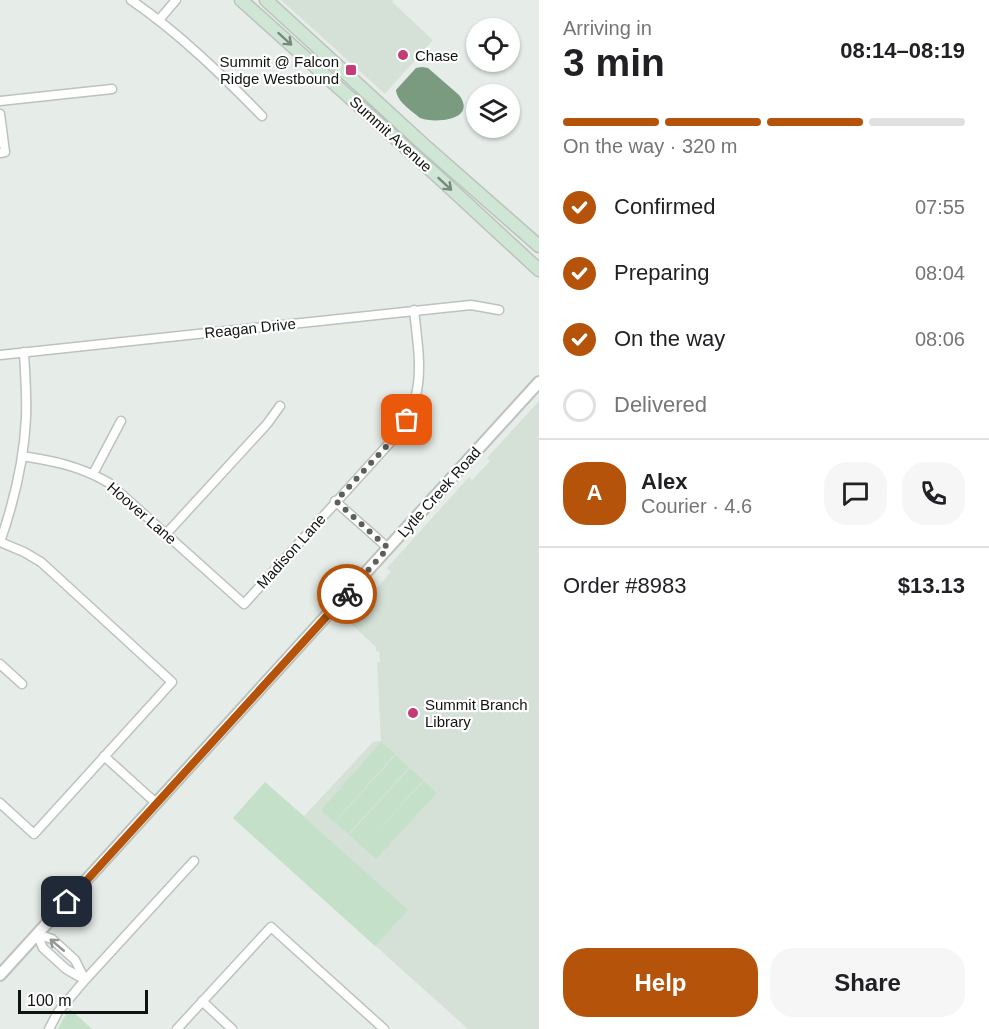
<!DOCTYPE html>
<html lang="en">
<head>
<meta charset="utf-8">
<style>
	:root { --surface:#fff; --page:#f6f6f6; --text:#202124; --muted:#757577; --line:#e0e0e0; --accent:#b45309 }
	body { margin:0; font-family:Arial,sans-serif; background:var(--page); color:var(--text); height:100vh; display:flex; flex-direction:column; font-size:22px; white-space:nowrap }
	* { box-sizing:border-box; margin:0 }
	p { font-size:20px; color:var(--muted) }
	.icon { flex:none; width:33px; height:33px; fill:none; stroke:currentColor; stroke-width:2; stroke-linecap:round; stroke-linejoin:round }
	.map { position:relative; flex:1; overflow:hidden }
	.sheet { display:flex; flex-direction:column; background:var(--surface); width:450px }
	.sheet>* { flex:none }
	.fabs { position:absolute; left:466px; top:18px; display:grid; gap:12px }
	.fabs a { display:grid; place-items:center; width:54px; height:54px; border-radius:50%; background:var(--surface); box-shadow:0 2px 4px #0004; font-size:30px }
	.scale { position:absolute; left:18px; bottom:15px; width:130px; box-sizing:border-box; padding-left:6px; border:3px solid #111311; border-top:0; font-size:16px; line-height:21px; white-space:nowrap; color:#111311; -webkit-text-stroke:4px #fff; paint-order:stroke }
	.pin { position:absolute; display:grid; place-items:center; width:51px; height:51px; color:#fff; margin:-26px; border-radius:12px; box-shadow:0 3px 9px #0006 }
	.courier { position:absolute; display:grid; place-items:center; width:60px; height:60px; margin:-30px; border:4px solid #b45309; border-radius:50%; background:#fff; color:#222; box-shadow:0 2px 8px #0007 }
	.headline em { font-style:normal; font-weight:700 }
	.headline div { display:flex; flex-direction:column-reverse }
	.headline { display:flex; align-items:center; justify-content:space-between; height:102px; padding:0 24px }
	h1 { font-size:39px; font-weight:700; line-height:45px }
	.bar { display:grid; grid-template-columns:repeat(4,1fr); gap:9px 6px; align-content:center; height:72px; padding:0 24px }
	.bar i { height:8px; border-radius:4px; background:var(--line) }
	.bar .selected { background:var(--accent) }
	.bar p { grid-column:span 4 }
	.line { display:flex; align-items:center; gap:15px; padding:0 24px; border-top:2px solid var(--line) }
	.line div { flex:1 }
	.round { display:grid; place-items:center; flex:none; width:63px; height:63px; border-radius:24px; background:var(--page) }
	ol { padding:0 24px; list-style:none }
	li { display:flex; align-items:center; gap:18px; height:66px }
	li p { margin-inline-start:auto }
	li .icon { padding:6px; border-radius:50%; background:var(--accent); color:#fff; stroke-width:4 }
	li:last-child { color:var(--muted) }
	li i { width:33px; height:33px; border:3px solid var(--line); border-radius:50% }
	.cta { display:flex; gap:12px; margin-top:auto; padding:12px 24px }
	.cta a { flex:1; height:69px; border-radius:24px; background:var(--accent); color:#fff; font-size:24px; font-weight:700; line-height:69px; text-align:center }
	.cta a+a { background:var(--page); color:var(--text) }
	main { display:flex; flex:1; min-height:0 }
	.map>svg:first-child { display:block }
	.built { fill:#d5e1d7 }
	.green { fill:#c5e0c9 }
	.water { fill:#7b9b80 }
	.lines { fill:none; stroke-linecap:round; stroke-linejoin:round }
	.minor-casing { stroke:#bcc2bd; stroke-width:11 }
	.tertiary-casing { stroke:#bcc2bd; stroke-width:14 }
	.secondary-casing { stroke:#bcc2bd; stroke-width:15 }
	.minor { stroke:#fff; stroke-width:8 }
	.tertiary { stroke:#fff; stroke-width:10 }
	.secondary { stroke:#cee6d3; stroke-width:12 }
	.oneway { stroke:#79877c }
	.oneway2 { stroke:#949594 }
	.done { stroke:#5c5f5c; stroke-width:6; stroke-dasharray:0 10.8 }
	.route { stroke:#b45309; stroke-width:8 }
	.poi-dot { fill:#c53b74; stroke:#fff; stroke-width:2 }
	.labels { text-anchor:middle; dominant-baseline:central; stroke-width:4.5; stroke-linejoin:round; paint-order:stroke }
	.poi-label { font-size:15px; fill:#111311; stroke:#fff; text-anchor:start }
	.street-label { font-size:15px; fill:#111311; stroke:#fff }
</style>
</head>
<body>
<main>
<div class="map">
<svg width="539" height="1029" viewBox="0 0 539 1029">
	<rect width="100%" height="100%" fill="#e6ece7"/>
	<!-- built -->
	<path class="built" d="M281,0h112l-1,2 41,38 -48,54z
		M539,401v628h-71l-235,-211 32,-36 39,34 69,-74 8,-1 -4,-79h3l-1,-10 -3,-1v-4l-29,-27 44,-48 -4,-4 82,-91 3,3 18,-19 -3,-3z"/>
	<!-- green -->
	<path class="green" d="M381,742l14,12 -61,68 -13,-12 20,-22 11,9 -11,-10z
		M396,755l13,12 -61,67 -13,-12z
		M410,768l13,12 -51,57 52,-56 13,12 -61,66 -27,-24z
		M265,782l143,128 -33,36 -142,-128z
		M70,1009l22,20h-34l5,-10z"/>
	<!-- water -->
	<path class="water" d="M422,67l6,1 31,27c19,25 -24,29 -39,23 -9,-8 -23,-16 -24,-28l20,-22z"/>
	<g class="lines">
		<defs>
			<path id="minor" d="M131,0c48,33 90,74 131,116
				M159,20l17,-20
				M0,101l112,-12
				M0,114l5,38 -5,1
				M0,355l471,-50 28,5
				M22,456c32,5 58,10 87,27l135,121 151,-167c33,-41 24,-79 19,-127
				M93,474l28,-53
				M335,501l53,47
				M166,534l101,-110 13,-18
				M0,542c14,-40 24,-82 26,-124 1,-22 -1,-44 -2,-66
				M0,664l22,20
				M104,756l52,47
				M0,803l34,31 138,-152 -131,-120 -17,-10 -24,-10
				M37,934l15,5 23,21 10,20
				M37,934l6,14 23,21 19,11
				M202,1001l30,28
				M49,1029l9,-17 27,-32 109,-119
				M177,1029l94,-102 113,102"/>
			<path id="tertiary" d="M0,975l539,-593"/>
			<path id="secondary" d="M241,0l194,174 104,96
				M266,0l158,145 115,101"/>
		</defs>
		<!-- minor casing -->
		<use href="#minor" class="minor-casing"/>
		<!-- tertiary casing -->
		<use href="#tertiary" class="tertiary-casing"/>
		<!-- secondary casing -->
		<use href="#secondary" class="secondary-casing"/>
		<!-- minor -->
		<use href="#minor" class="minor"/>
		<!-- tertiary -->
		<use href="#tertiary" class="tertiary"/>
		<!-- secondary -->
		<use href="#secondary" class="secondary"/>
	</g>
	<!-- one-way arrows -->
	<defs><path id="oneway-shaft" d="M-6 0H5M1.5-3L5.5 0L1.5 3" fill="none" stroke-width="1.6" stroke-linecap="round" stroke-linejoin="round" transform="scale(1.5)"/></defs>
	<g class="oneway">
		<use href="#oneway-shaft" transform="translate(285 39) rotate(42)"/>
		<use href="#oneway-shaft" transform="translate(445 184) rotate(43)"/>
	</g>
	<use class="oneway2" href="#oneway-shaft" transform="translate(57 945) rotate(-140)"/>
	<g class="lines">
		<!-- done -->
		<path class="done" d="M347,594l41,-46 -52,-47 59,-64 12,-17"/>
		<!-- route -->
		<path class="route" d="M67,902l280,-308"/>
	</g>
	<!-- markers -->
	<g class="poi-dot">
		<circle cx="403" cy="55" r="6"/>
		<rect x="345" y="64" width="12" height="12" rx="3"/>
		<circle cx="413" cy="713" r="6"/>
	</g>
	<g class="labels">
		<!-- poi labels -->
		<g class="poi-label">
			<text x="415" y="55">Chase</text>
			<text x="339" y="61" text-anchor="end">Summit @ Falcon<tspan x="339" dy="17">Ridge Westbound</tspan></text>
			<text x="425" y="704">Summit Branch<tspan x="425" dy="17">Library</tspan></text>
		</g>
		<!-- street labels -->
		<g class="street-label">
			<text transform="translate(391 134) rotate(42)">Summit Avenue</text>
			<text transform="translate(250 328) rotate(-6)">Reagan Drive</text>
			<text transform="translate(439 492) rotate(-48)">Lytle Creek Road</text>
			<text transform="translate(142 513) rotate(41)">Hoover Lane</text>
			<text transform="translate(291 551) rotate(-48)">Madison Lane</text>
		</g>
	</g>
</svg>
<div class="fabs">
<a><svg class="icon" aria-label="locate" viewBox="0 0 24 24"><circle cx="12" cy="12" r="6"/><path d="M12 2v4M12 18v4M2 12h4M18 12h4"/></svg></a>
<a><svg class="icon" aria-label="layers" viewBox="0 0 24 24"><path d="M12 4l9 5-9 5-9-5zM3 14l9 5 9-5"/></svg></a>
</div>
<div class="scale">100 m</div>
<div class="pin" style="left:407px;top:420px;background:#ea580c"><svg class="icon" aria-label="bag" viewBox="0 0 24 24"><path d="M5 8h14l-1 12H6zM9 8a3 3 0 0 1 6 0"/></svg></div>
<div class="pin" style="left:67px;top:902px;background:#1f2937"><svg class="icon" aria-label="home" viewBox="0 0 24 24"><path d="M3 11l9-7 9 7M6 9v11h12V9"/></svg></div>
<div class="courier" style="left:347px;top:594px"><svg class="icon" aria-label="bike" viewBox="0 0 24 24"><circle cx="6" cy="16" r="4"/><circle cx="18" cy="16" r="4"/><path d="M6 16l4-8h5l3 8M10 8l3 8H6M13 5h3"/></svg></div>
</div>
<section class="sheet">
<div class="headline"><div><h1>3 min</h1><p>Arriving in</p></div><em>08:14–08:19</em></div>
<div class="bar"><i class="selected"></i><i class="selected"></i><i class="selected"></i><i></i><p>On the way · 320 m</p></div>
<ol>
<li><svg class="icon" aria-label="check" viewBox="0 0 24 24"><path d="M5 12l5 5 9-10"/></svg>Confirmed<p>07:55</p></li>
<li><svg class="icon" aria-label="check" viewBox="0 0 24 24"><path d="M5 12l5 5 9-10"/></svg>Preparing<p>08:04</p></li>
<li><svg class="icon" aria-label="check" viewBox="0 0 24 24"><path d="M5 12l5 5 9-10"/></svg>On the way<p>08:06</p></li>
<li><i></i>Delivered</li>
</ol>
<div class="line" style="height:108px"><b class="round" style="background:var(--accent);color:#fff">A</b><div><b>Alex</b><p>Courier · 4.6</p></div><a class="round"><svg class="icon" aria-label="chat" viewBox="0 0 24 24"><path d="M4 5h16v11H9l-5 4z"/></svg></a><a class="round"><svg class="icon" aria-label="phone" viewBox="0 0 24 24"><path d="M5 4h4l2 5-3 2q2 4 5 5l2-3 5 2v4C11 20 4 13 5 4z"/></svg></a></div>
<div class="line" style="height:78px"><div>Order #8983</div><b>$13.13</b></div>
<div class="cta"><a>Help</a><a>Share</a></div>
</section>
</main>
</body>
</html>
